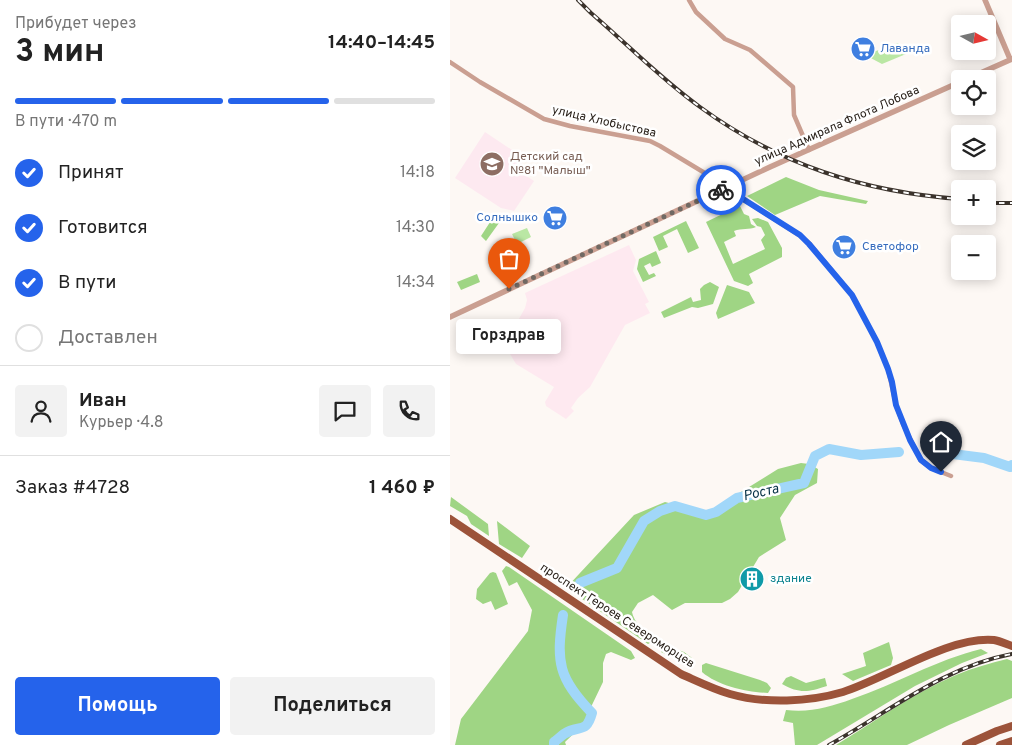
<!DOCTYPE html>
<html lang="ru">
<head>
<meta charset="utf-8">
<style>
	:root { --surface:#fff; --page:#f2f2f2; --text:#222; --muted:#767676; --line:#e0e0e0; --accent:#2563eb }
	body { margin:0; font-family:Overpass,sans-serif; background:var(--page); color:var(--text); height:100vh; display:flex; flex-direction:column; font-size:19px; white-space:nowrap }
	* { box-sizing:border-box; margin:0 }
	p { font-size:16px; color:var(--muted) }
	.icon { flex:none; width:28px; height:28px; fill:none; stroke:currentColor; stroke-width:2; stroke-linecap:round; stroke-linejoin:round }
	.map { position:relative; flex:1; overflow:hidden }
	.side { display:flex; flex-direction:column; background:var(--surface); width:450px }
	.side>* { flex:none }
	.needle { width:32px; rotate:98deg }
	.controls { position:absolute; left:501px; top:15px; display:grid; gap:10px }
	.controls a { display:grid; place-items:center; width:45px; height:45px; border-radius:5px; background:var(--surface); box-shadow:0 2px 12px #0003; font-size:25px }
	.pin { position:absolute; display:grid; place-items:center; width:42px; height:42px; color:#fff; margin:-51px -21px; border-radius:50% 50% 50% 0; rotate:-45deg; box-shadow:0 0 5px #0007 }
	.pin .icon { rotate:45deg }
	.courier { position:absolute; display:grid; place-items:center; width:50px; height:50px; margin:-25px; border:4px solid #2563eb; border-radius:50%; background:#fff; color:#222; box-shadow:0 1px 6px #0007 }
	.bubble { position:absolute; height:35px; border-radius:5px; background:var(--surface); box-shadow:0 2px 12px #0003; font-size:16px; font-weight:700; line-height:35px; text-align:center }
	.head em { font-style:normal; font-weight:700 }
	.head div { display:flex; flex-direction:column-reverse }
	.head { display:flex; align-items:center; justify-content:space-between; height:85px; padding:0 15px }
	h1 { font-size:32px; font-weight:700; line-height:38px }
	.bar { display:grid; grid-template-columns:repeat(4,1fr); gap:8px 5px; align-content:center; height:60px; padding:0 15px }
	.bar i { height:6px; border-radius:4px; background:var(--line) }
	.bar .selected { background:var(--accent) }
	.bar p { grid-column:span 4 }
	.line { display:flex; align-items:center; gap:12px; padding:0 15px; border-top:1px solid var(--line) }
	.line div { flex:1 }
	.round { display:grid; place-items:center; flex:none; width:52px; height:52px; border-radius:5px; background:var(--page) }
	ol { padding:0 15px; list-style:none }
	li { display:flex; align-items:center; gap:15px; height:55px }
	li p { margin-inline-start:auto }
	li .icon { padding:5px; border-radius:50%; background:var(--accent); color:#fff; stroke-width:4 }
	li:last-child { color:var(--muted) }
	li i { width:28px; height:28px; border:2px solid var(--line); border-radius:50% }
	.button { display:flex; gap:10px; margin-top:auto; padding:10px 15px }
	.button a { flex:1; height:58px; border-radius:5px; background:var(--accent); color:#fff; font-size:20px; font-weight:700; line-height:58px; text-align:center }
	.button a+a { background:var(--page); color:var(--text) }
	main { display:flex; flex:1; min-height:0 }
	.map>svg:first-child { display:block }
	.education { fill:#fde9f0 }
	.medical { fill:#fee9f0 }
	.green { fill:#bae7a4 }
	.forest { fill:#9fd584 }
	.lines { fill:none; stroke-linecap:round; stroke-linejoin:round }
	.river { stroke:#a1d7f9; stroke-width:10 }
	.minor { stroke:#ca9f91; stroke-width:4.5 }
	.tertiary { stroke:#ca9f91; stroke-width:5.5 }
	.primary { stroke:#9c533a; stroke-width:8 }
	.rail-casing { stroke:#3b332c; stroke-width:4 }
	.rail { stroke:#fff; stroke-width:2; stroke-dasharray:5.5; stroke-linecap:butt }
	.done { stroke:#706963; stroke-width:5; stroke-dasharray:0 9 }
	.route { stroke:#2563eb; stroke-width:6 }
	.labels { text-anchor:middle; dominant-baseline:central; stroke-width:5; stroke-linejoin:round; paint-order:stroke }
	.shop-label { font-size:12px; fill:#366cbe; stroke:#fff; text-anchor:start }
	.street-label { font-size:12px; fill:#241c15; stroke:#fff }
	.education-label { font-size:12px; fill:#785e54; stroke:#fff; text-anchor:start }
	.culture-label { font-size:12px; fill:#0d838f; stroke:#fff; text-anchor:start }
	.water-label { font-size:14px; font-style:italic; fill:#022e44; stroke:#fff }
</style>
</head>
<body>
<main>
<section class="side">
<div class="head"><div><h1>3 мин</h1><p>Прибудет через</p></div><em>14:40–14:45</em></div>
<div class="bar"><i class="selected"></i><i class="selected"></i><i class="selected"></i><i></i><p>В пути · 470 m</p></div>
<ol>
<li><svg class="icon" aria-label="check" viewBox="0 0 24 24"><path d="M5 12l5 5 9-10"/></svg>Принят<p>14:18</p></li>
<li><svg class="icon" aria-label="check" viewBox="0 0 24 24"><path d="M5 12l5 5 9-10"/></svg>Готовится<p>14:30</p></li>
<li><svg class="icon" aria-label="check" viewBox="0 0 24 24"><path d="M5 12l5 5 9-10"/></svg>В пути<p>14:34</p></li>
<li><i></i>Доставлен</li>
</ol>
<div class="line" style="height:90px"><a class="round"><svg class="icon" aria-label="person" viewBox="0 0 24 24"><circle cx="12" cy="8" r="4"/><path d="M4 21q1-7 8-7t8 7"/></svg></a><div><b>Иван</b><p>Курьер · 4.8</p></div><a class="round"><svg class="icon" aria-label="chat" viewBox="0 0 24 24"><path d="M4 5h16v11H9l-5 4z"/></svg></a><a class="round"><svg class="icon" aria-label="phone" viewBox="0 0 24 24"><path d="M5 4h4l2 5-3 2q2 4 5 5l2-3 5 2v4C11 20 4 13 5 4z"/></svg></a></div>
<div class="line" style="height:65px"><div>Заказ #4728</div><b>1 460 ₽</b></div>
<div class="button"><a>Помощь</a><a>Поделиться</a></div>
</section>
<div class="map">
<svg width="562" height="745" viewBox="0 0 562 745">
	<rect width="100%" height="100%" fill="#fdf8f4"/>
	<!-- education -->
	<path class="education" d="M35,132l36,24 1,17 12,8 -20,30 -13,-3 -46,-30z"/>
	<!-- medical -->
	<path class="medical" d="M179,245l7,15 -3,11 16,31 -4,2 5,9 -25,12 -35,62 -12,11 -7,10 3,3 -8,8 -20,-13 -1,-4 9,-15 -38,-23 -10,-17v-5l19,-34 2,-8 -2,-7z"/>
	<!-- green -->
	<path class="green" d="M448,43l8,11 -24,10 -17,-9z
		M77,228l4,9 -14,7 -5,-10z"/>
	<!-- forest -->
	<path class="forest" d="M336,177l33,13 49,11 -2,3 -46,-8 -45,19 -28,-19z
		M289,206h1l4,8 5,2 2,8 5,3c-7,3 -14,1 -22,4l2,5 -12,6 9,22 32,-15 -4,-9 4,-5 -4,-8 -4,-1 -5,-7 6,-1 10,4 14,26v9l-33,17 4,9 -5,3 -14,-5 -28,-59z
		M44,216l4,3 1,4 -13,18 -5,-5z
		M236,221l13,27 -11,5 -11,-24 -14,7 5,11 -9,4 -6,-14z
		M206,251l5,12 -9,4 -2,-4 -6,3 5,9 5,-2 2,3 -13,6 -6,-13 2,-10z
		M27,274l3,8 -19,8 -4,-8z
		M260,282l9,5 -6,17 -15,4 -6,-1 -28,11 -3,-6 30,-15 2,5 8,-2 -1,-11 4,-4z
		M277,285l22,7 6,11 -37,16 -2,-6z
		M351,463l8,1 9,5 -1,14 -22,12 -15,23 6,22 -27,17 -21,35 -8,7 -8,4h-37l-13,7 -19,-15 -15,8 -6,9c3,14 15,18 22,29l-6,3 -82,-56 68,-73 31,-13 42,11 71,-44z
		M1,497l37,27 1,12 -18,-12 -4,-8 -17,-10z
		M47,521l33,25 -8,12 -23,-14z
		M56,566l3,1 122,84 4,7 -4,2 -20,-8 -5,2 -3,9v19l-12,25 -3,13 -23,22 1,3h-111l6,-26 67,-88 4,-21 -15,-28 -8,4 -7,-15z
		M43,572l3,1 12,31 -13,6 -4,-9 -8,3 -7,-5 1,-10 13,-16z
		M439,642l4,16 -2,7 -38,16 -11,-7 24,-8 -3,-13z
		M217,646l17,6 8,6 -1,4 -10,-1 -20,-9z
		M531,649l7,4 -26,10 -47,23 -98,59h-22l-2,-22 -10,-2 3,-11c24,3 44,-3 66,-11 44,-15 84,-39 129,-50z
		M557,659l5,2v37l-63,27 -42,20h-71c40,-24 77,-52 120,-70 17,-7 34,-12 51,-16z
		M256,663l54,17 7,3 4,5 -3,5c-21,-1 -50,-7 -66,-21v-7z
		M341,676l15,7 19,-5 2,8c-19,6 -27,8 -45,-2l4,-6z"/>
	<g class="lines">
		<!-- river -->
		<path class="river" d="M487,452l47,6 26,9 2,-2
			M130,583l37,-15 27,-47 16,-10 15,-5 31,9 10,-3 21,-14 67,-15 11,-27 14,-7 32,6 38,-3
			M104,745v-3c3,-2 7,-6 10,-8 15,-10 22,1 28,-21 -34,-35 -36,-51 -29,-98"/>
		<!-- minor -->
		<path class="minor" d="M239,0l7,12 29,27 25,11 43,37 1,28 15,35
			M0,62l30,20 64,37 26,7 80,15 10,5 68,41 4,5 67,43 10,8 43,52 25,47 11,27 8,36 7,19 18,37 10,7 20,8"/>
		<!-- tertiary -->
		<path class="tertiary" d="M535,0l25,59
			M517,79l45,-20
			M0,317l320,-150 190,-85"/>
		<!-- primary -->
		<path class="primary" d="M0,519l231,155c16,7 32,15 49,20 35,10 79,8 113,-2 44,-14 106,-56 151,-52 6,1 12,4 18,6
			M516,745l31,-14 15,-5
			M550,745l12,-4"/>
		<defs>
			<path id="rail" d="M128,0l13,13c36,31 70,66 109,94 78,57 163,85 260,92
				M538,203h24
				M379,745c60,-33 114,-78 183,-91"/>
		</defs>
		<!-- rail casing -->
		<use href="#rail" class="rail-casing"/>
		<!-- rail -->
		<use href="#rail" class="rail"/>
	</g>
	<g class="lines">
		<!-- done -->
		<path class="done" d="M59,289l212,-99"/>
		<!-- route -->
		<path class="route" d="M271,190l7,-3 4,5 68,43 9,9 43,51 25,47 11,27 4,13 4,23 14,35 11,20 10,8 10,4"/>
	</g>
	<!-- icons -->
	<defs>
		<symbol id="supermarket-disc" viewBox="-11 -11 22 22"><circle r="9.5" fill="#3f7fe0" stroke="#fff"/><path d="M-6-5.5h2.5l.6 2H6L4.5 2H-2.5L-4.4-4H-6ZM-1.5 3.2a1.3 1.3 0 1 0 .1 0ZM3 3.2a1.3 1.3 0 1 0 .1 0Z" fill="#fff"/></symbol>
		<symbol id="school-disc" viewBox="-11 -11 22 22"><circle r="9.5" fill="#8d6e63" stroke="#fff"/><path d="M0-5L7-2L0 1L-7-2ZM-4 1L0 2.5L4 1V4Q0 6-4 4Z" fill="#fff"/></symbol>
		<symbol id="building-disc" viewBox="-11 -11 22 22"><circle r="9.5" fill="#0f9aa8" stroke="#fff"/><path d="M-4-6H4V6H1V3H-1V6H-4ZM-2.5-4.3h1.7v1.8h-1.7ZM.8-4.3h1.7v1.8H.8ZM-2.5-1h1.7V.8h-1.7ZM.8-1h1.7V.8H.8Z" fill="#fff"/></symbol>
	</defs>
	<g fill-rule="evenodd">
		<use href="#supermarket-disc" x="399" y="35" width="28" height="28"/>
		<use href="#school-disc" x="28" y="150" width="28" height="28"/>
		<use href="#supermarket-disc" x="91" y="204" width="28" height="28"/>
		<use href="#supermarket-disc" x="380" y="233" width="28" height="28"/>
		<use href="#building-disc" x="288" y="565" width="28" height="28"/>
	</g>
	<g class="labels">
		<!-- shop labels -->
		<g class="shop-label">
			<text x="430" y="49">Лаванда</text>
			<text x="88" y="218" text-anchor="end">Солнышко</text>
			<text x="412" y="247">Светофор</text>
		</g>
		<!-- street labels -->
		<g class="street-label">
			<text transform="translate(154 122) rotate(13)">улица Хлобыстова</text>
			<text transform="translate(387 126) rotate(-24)">улица Адмирала Флота Лобова</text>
			<text transform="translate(167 616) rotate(33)">проспект Героев Североморцев</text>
		</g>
		<!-- education labels -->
		<g class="education-label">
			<text x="60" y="157">Детский сад<tspan x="60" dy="14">№81 "Малыш"</tspan></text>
		</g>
		<!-- culture labels -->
		<g class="culture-label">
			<text x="320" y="579">здание</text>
		</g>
		<!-- water labels -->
		<g class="water-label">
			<text transform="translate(311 493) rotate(-13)">Роста</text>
		</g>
	</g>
</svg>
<div class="controls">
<a><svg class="needle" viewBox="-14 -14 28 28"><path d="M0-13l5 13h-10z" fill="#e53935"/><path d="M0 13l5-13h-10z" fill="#767676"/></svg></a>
<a><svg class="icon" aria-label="locate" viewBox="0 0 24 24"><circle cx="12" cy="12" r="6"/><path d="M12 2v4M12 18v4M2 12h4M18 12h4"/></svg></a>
<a><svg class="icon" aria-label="layers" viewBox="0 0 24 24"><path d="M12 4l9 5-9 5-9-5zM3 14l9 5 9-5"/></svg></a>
<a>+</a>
<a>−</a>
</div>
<div class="pin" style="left:59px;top:289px;background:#ea580c"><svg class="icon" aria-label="bag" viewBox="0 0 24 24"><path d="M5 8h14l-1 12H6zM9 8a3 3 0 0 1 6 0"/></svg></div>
<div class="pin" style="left:491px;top:472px;background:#1f2937"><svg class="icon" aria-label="home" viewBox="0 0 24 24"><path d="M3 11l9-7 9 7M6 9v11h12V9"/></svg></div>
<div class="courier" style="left:271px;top:190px"><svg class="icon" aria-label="bike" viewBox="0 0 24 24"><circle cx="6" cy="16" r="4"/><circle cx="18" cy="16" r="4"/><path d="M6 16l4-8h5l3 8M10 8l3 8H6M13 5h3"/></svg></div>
<div class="bubble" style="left:6px;top:319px;width:105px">Горздрав</div>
</div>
</main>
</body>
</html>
